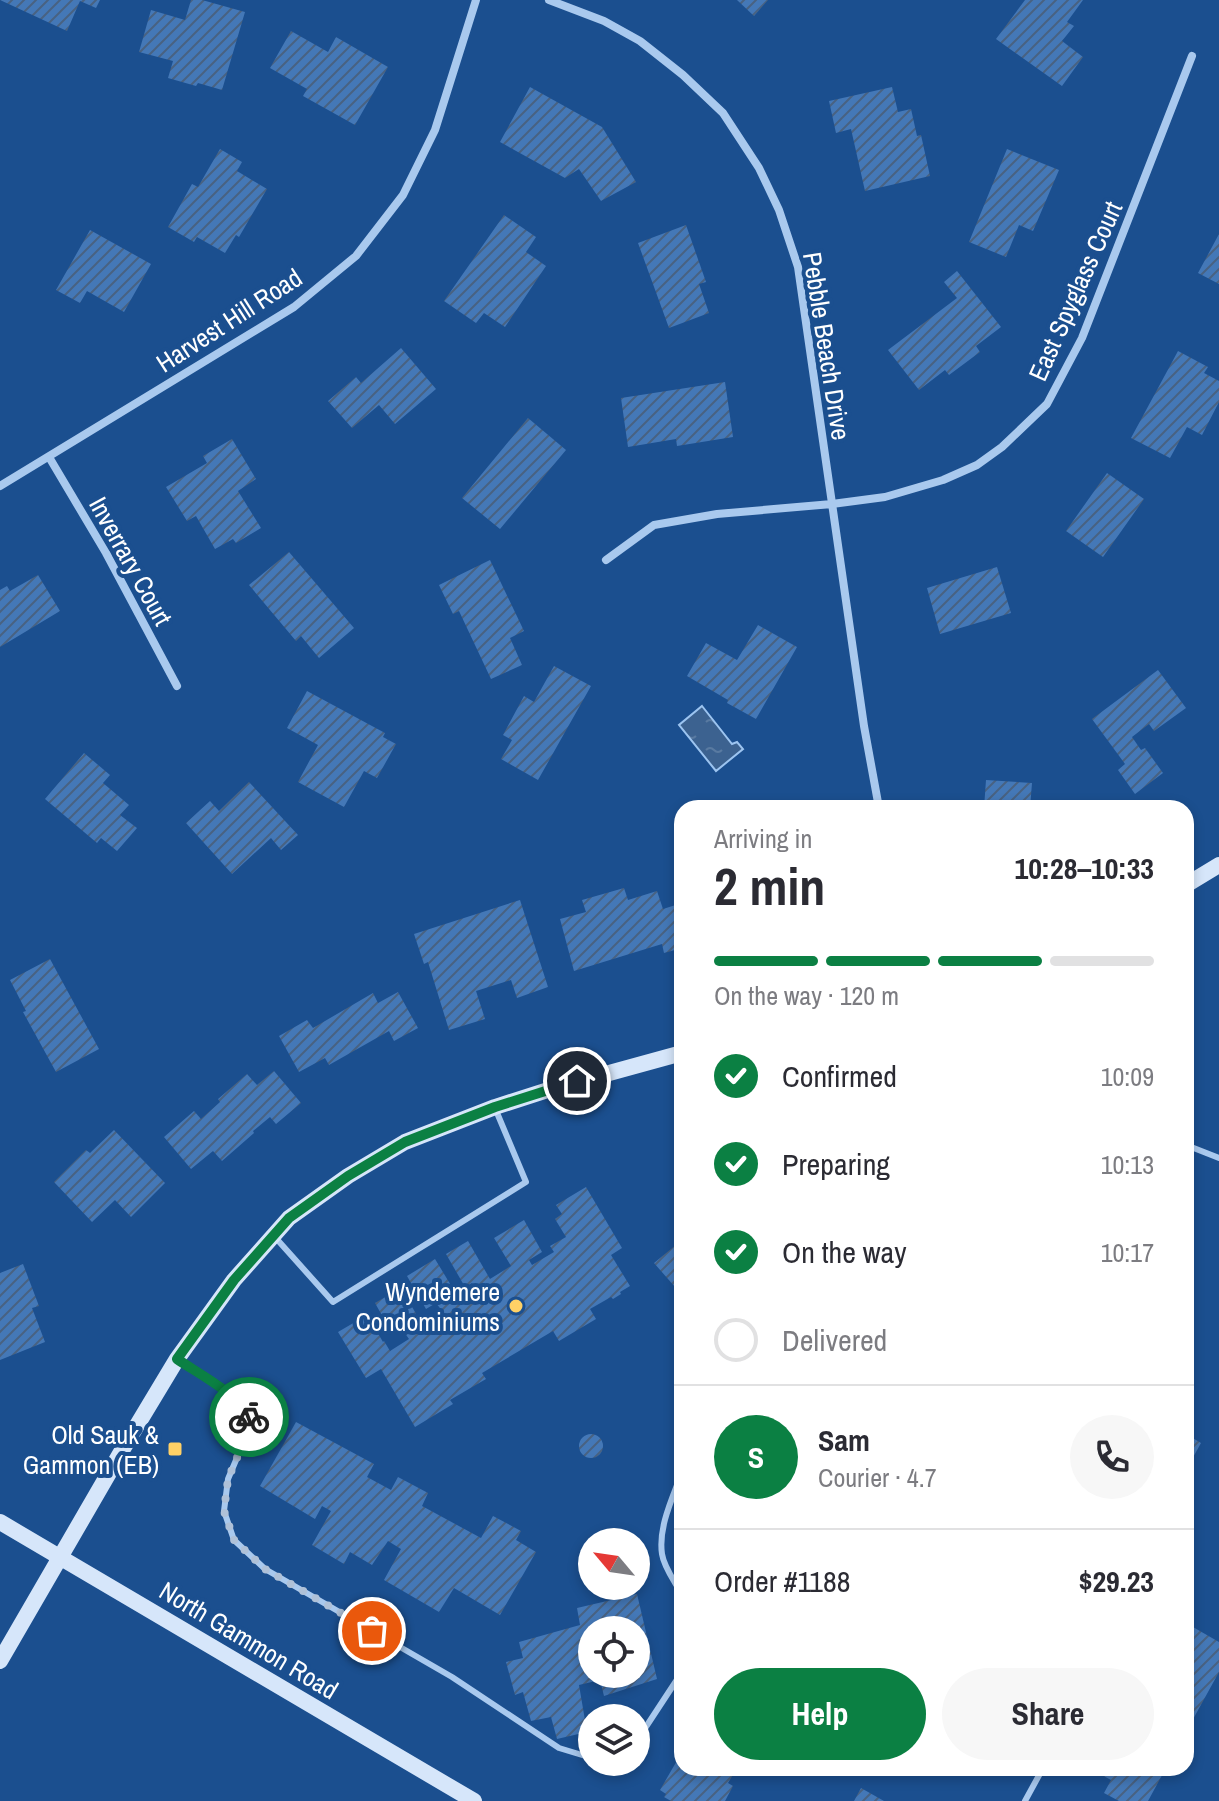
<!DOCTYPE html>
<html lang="en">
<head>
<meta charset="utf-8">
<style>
	:root { --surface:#fff; --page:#f7f7f7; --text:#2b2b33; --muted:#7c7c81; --line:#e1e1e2; --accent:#0b8043 }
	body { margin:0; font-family:"Archivo Narrow",sans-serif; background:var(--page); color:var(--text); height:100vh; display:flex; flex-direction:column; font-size:30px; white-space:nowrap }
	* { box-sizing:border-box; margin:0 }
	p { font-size:26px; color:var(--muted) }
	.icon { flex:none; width:44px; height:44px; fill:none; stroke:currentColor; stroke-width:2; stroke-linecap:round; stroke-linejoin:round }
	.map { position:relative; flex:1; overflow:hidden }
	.side { position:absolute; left:674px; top:800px; width:520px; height:976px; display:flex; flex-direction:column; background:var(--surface); border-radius:24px; box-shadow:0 4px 12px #0003 }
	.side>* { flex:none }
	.needle { width:52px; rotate:299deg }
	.fabs { position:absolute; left:578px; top:1528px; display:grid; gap:16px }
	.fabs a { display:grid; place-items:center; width:72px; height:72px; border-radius:50%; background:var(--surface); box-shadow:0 4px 12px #0003; font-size:40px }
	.pin { position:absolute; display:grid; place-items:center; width:68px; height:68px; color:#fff; margin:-34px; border:4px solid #fff; border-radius:50%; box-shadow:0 2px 8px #0007 }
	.courier { position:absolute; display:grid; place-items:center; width:80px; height:80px; margin:-40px; border:6px solid #0b8043; border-radius:50%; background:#fff; color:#222; box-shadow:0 2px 10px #0007 }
	.summary em { font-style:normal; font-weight:700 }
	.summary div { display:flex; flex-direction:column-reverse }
	.summary { display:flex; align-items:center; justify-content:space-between; height:136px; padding:0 40px }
	h1 { font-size:52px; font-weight:700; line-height:60px }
	.bar { display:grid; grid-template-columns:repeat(4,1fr); gap:12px 8px; align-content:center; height:96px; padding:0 40px }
	.bar i { height:10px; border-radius:6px; background:var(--line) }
	.bar .on { background:var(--accent) }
	.bar p { grid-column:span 4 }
	.line { display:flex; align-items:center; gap:20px; padding:0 40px; border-top:2px solid var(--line) }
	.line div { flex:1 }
	.round { display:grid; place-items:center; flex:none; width:84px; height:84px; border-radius:42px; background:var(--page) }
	ol { padding:0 40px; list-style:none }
	li { display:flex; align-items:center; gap:24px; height:88px }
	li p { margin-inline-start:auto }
	li .icon { padding:8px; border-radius:50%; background:var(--accent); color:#fff; stroke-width:4 }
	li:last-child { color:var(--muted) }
	li i { width:44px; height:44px; border:4px solid var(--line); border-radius:50% }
	.primary-button { display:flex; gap:16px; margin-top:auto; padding:16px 40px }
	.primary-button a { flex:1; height:92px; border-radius:48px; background:var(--accent); color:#fff; font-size:32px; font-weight:700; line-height:92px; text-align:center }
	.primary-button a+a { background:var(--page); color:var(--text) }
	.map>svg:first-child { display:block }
	.water { fill:url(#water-ripples); stroke:#9cc4f0; stroke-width:2 }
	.building { fill:url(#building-hatch); fill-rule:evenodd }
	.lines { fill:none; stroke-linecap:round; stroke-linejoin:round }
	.lane { stroke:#a9c9ee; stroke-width:6 }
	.street { stroke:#a9c9ee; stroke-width:8 }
	.secondary { stroke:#d6e6fa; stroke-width:16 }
	.done { stroke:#afc1d8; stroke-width:8; stroke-dasharray:0 14.4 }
	.route { stroke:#0b8043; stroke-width:10 }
	.poi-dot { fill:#ffd166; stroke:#1b4f8f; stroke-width:3 }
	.labels { text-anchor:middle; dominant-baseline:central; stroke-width:8; stroke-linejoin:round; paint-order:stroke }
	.street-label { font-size:26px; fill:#fff; stroke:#1b4f8f }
	.poi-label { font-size:26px; fill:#fff; stroke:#1b4f8f; text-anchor:end }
</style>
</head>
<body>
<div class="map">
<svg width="1219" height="1801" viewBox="0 0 1219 1801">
	<defs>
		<pattern id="water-ripples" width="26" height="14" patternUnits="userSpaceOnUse" patternTransform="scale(2)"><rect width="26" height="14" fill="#3c6290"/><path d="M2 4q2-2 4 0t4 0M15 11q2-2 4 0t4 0" fill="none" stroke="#597aa1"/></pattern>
		<pattern id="building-hatch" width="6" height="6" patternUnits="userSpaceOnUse" patternTransform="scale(2)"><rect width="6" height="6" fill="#4478b7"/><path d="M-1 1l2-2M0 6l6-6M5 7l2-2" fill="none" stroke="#486282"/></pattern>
	</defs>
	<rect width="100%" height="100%" fill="#1b4f8f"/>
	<!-- water -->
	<path class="water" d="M702,706l30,38 5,-2 6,7 -27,22 -37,-46z"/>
	<!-- building -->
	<path class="building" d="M0,0h100l-4,8 -16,-7 -13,30z
		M191,0h11l43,12 -23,78 -24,-7 -2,3 -28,-8 5,-17 -34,-9 12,-42 34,10z
		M737,0h31l-14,16z
		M1025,0h58l-16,22 7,4 -12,15 21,16 -21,29 -66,-47z
		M291,31l37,21 8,-15 52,30 -33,58 -52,-29 4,-7 -37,-21z
		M530,87l72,40 34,55 -35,19 -22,-32 -14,9 -65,-36z
		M892,87l6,25 13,-3 6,27 4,-1 9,41 -65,15 -14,-62 -15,4 -7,-32z
		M220,149l22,13 -5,9 30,18 -28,48 -3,-2 -11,18 -28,-16 -3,5 -26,-15 24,-43 6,3z
		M1007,149l52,21 -26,61 -14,-6 -13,32 -37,-15z
		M504,215l32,22 -10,15 20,14 -41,61 -21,-14 -8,10 -32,-22z
		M686,225l20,57 -7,2 10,29 -40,15 -31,-85z
		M90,230l61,34 -27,48 -37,-21 -7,12 -24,-13z
		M1219,234v50l-21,-11z
		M957,271l44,56 -25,19 4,6 -31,23 -4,-5 -26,20 -31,-40 69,-52 -13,-16z
		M401,348l35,41 -41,35 -16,-19 -27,23 -24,-27 28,-24 5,6z
		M1178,351l30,16 -4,6 15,8v21l-17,33 -15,-8 -17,31 -39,-20z
		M725,382l8,55 -56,9 -1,-7 -48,8 -7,-49z
		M528,418l38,32 -66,79 -38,-31z
		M232,439l24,40 -18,12 23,37 -25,15 -3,-4 -18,10 -19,-33 -9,5 -21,-34 41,-24 -4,-7z
		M1107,473l37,26 -41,58 -37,-26z
		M289,552l65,76 -35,30 -18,-22 -5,5 -47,-56z
		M490,560l34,71 -14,7 12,27 -31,14 -32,-68 -6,3 -14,-29z
		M997,567l14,46 -71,21 -13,-46z
		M38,575l22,36 -60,36v-57l7,-4 3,5z
		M758,625l39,22 -41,72 -29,-16 1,-3 -41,-24 19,-33 31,17z
		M554,666l37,20 -53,94 -37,-21 11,-19 -9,-5 21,-39 10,6z
		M1158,670l28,38 -32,23 -5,-7 -17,13 9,13 4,-2 18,25 -28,21 -17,-24 7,-6 -33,-45z
		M307,691l78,42 -2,4 13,7 -19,34 -13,-7 -20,36 -46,-25 20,-37 -31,-17z
		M84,753l26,22 -7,8 26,22 -9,10 17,13 -20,23 -16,-13 -4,5 -52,-44z
		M986,780l46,3 -2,25h-46z
		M249,782l49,53 -17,15 -10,-12 -39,36 -46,-51 24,-22 9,10z
		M624,888l4,12 29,-9 6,18 19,-6v45l-18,5 -2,-9 -88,27 -14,-52 26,-7 -4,-12z
		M520,900l28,87 -31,11 -6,-18 -35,11 9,28 -36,11 -21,-68 -4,2 -10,-30z
		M50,959l49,90 -43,23 -33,-60 3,-1 -16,-31z
		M398,992l20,36 -24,13 -5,-10 -60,34 -4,-7 -26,14 -20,-36 28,-16 6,8 60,-35 5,10z
		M274,1071l27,32 -25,21 -6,-7 -17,14 1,2 -32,28 -9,-10 -22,18 -27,-32 30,-26 7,8 19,-17 -2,-3 29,-25 10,11z
		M114,1130l51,53 -34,34 -16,-17 -23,22 -38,-40 32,-32 4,3z
		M586,1187l36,61 -11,7 19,31 -10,6 1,2 -8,5 -2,-2 -21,12 6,10 -37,22 -6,-10 -71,42 4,6 -36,21 3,4 -38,23 -34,-58 -15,9 -28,-46 29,-17 16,27 1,-1 6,10 19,-12 -7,-10 -9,6 -18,-32 26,-15 21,36 21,-12 -7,-9 -10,6 -19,-33 28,-17 20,33 -3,1 4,6 19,-12 -3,-4 -7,4 -19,-33 22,-13 22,38 21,-13 -17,-28 30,-18 18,32 -13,8 3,5 22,-13 -4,-6 16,-9 -11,-18 7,-5 -6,-9z
		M682,1240v55l-28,-32z
		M23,1264l16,42 -7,2 13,34 -45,18v-87z
		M296,1422l78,42 -7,13 24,13 7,-13 30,16 -6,13 59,32 12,-22 28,15 -5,9 20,12 -36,63 -46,-27 -15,24 -55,-32 17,-31 -13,-8 -16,24 -22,-13 -6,12 -32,-19 19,-34 -9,-5 -7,13 -55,-33z
		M579 1446a12 12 0 1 1 24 0a12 12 0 1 1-24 0Z
		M1186,1434l15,9 -15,27z
		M637,1594l20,85 -53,17 -4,-16 -21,5 8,47 -30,7 -6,-22 -20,4 -8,-29 -8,3 -9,-33 17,-4 -4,-16 61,-17 -3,-17zM592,1630h44v44h-44z
		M1186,1623l33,19v30l-33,60z
		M682,1752v16h55l-9,15 5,3 -8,15h-54l-7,-4 2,-3 -6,-4z
		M1089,1768h77l-18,33h-29l-15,-8 7,-13z
		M861,1788l23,13h-30z"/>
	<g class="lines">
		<!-- lane -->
		<path class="lane" d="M1186,1145l33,13
			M274,1236l59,66 193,-120 -31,-74
			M177,1359l56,38 15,17 2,13 -22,52 -4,32 10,29 31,29 187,108 107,71 33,10
			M682,1472c-9,25 -24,55 -20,82 2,14 14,29 20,41
			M636,1742l46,-70
			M1025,1801l18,-33"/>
		<!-- street -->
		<path class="street" d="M549,0l55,21 36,20 43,34 40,38 36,55 20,42 19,57 66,459 15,82
			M49,457l57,96 71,133
			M0,486l294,-179 62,-51 47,-61 32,-65 41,-130
			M606,560l48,-35 63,-11 115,-10 53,-7 58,-17 34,-15 25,-18 45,-43 35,-66 110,-282"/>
		<!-- secondary -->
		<path class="secondary" d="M1186,885l33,-20
			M0,1522l474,279
			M0,1661l124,-214 53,-88 57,-79 55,-62 59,-42 57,-34 90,-35 56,-18 131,-36"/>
	</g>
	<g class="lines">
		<!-- done -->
		<path class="done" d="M249,1417l1,10 -22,52 -4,32 10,29 31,29 107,62"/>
		<!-- route -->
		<path class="route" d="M249,1417c-11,-23 -50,-43 -72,-58l57,-79 55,-62 59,-42 57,-34 90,-35 82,-26"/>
	</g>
	<!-- markers -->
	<g class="poi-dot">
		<circle cx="516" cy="1306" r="8"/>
		<rect x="167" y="1441" width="16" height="16" rx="4"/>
	</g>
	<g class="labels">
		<!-- street labels -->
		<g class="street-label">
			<text transform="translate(1075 291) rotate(-66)">East Spyglass Court</text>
			<text transform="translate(229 320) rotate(-33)">Harvest Hill Road</text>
			<text transform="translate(827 346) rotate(81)">Pebble Beach Drive</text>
			<text transform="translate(131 561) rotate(61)">Inverrary Court</text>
			<text transform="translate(249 1640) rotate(31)">North Gammon Road</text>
		</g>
		<!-- poi labels -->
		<g class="poi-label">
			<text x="500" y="1291">Wyndemere<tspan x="500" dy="30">Condominiums</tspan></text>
			<text x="159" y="1434">Old Sauk &amp;<tspan x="159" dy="30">Gammon (EB)</tspan></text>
		</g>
	</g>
</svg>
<div class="fabs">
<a><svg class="needle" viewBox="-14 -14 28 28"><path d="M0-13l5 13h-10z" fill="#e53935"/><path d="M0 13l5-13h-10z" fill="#7c7c81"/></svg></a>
<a><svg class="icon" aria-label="locate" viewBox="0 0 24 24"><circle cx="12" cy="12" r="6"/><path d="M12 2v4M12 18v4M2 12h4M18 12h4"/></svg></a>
<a><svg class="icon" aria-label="layers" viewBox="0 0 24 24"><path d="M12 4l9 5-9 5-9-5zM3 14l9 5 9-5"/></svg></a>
</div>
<div class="pin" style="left:372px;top:1631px;background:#ea580c"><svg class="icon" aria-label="bag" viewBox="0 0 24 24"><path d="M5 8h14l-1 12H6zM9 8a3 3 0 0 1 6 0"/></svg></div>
<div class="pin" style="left:577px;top:1081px;background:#1f2937"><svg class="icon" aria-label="home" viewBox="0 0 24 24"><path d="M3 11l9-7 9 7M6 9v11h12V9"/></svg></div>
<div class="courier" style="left:249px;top:1417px"><svg class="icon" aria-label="bike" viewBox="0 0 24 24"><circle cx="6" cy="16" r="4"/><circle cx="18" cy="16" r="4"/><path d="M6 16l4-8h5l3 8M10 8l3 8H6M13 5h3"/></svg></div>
<section class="side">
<div class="summary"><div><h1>2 min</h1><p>Arriving in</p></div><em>10:28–10:33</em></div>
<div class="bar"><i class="on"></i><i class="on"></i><i class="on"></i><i></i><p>On the way · 120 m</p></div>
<ol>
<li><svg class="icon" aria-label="check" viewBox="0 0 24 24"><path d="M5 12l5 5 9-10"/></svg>Confirmed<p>10:09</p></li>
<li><svg class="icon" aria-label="check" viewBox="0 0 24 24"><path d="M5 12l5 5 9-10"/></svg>Preparing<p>10:13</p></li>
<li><svg class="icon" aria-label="check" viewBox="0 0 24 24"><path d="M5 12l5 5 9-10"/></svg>On the way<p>10:17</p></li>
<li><i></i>Delivered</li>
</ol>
<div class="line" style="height:144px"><b class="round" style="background:var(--accent);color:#fff">S</b><div><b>Sam</b><p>Courier · 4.7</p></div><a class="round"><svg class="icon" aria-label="phone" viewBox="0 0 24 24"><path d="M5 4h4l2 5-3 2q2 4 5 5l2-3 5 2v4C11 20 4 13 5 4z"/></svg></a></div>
<div class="line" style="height:104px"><div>Order #1188</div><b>$29.23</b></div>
<div class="primary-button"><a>Help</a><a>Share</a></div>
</section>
</div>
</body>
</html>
